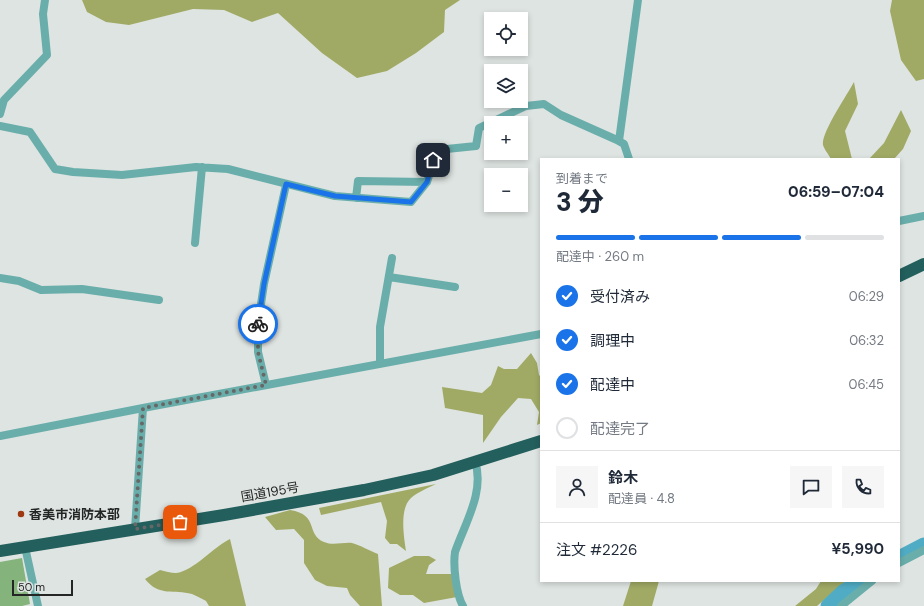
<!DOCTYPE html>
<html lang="ja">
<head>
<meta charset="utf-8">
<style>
	:root { --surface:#fff; --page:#f6f6f7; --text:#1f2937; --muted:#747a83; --line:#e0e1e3; --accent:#1a73e8 }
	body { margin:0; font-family:"DM Sans","Noto Sans JP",sans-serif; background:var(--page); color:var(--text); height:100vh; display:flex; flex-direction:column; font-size:15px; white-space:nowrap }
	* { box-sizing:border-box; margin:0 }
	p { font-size:13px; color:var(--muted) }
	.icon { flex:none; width:22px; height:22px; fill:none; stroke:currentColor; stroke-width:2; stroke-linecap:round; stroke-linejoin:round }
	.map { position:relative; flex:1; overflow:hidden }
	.drawer { position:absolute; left:540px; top:158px; width:360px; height:424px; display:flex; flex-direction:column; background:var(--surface); border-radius:0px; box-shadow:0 2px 6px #0003 }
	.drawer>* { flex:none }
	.tools { position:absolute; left:484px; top:12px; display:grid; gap:8px }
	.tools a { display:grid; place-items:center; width:44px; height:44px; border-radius:0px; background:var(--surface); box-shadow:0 2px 6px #0003; font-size:20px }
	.scale { position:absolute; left:12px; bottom:10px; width:61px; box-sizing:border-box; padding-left:4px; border:2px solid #242625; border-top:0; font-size:11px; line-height:14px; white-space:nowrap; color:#242625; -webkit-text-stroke:3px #dee4e1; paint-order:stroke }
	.pin { position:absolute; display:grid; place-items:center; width:34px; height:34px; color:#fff; margin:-17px; border-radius:8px; box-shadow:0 2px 6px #0006 }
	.courier { position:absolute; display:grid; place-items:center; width:40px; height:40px; margin:-20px; border:3px solid #1a73e8; border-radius:50%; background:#fff; color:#222; box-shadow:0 1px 5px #0007 }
	.head em { font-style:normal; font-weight:800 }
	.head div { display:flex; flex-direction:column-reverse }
	.head { display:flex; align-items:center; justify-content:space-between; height:68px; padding:0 16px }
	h1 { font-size:26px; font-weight:800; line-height:30px }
	.bar { display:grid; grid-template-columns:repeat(4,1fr); gap:6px 4px; align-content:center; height:48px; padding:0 16px }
	.bar i { height:5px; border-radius:3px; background:var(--line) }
	.bar .selected { background:var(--accent) }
	.bar p { grid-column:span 4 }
	.line { display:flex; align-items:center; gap:10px; padding:0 16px; border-top:1px solid var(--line) }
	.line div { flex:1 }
	.round { display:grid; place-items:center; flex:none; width:42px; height:42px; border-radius:0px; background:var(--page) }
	ol { padding:0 16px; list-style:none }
	li { display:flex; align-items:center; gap:12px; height:44px }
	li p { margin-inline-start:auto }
	li .icon { padding:4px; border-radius:50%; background:var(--accent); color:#fff; stroke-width:4 }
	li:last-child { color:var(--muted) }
	li i { width:22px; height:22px; border:2px solid var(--line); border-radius:50% }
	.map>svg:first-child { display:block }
	.forest { fill:#a0aa65 }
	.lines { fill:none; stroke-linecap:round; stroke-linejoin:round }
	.river { stroke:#50acc4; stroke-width:15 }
	.building { fill:#84b37c }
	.street { stroke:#6aaeab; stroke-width:8 }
	.highway { stroke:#235f5d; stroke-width:12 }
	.done { stroke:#656867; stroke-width:4; stroke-dasharray:0 7.2 }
	.route { stroke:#1a73e8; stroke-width:5 }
	.poi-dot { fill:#9e3811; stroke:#dee4e1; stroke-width:1.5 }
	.labels { text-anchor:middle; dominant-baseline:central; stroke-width:3; stroke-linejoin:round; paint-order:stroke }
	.street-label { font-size:13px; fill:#242625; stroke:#dee4e1 }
	.poi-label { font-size:13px; font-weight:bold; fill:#242625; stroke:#dee4e1; text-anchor:start }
</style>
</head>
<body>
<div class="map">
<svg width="924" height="606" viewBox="0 0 924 606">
	<rect width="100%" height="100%" fill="#dee4e1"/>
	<!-- forest -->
	<path class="forest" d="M82,0h378l-15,10 -1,22 -28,21 -29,18 -30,7 -35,-25 -44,-40 -26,9 -28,-12 -31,-1 -64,16 -23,-3 -19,-10z
		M892,0h32v79l-8,2 -15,-21 -11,-49z
		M854,82l4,22 -13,27 7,28h-21c-2,-4 -7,-10 -8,-14 -2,-12 24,-50 31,-63z
		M901,110l10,21 -8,18 -9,10h-25l15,-16z
		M531,353l6,10 2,12 2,2v46l-4,2 2,-13 -8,-13 -13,-1 -17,19 -18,26v-28l-38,-7 -3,-21 40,6 9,-8 7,-19 6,3h13z
		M436,484c-8,4 -18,8 -25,14 -12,11 -7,39 -5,53l-9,-7h-7l-5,-6 2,-17 -6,-19 -60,13 -2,-7z
		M290,510c30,5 15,24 34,32 9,4 19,0 28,1 8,2 18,8 26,11l4,52h-22l-10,-11 -3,-7 -20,-2 -12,-6 -11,-17v-23l-10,-11 -18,1 -11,-13z
		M230,539l16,67h-37l-3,-5c-4,-2 -9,-5 -14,-7 -18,-5 -33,3 -47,-15l15,-9c5,1 11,3 16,3 18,-2 37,-26 54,-34z
		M414,556h15l7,4 -7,5 -3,9h29l2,23 -33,6 -11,-8h-13l-12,-7 1,-20z
		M631,581h28l-7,25h-29z
		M821,581h25l-29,25h-22l21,-17z"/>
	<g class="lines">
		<!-- river -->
		<path class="river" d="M899,558l25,-13
			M828,606l15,-14 18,-11"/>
	</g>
	<!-- building -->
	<path class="building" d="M22,558l8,46 -8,2h-22v-44z"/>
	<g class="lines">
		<!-- street -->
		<path class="street" d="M0,114l4,-14 43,-45 -4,-41 2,-14
			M0,126l30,6 25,37 18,3 49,3 74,-8 32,2 107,27 76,6 16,-20 10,-32 39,-4 3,-18 47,-22 18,-2 17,11 56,25 7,4 5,15
			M619,141l19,-141
			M356,198l2,-17 69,1
			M899,221l25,-5
			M195,243l7,-76
			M389,277l66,10
			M0,278l19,3 22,9 41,-1 77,11
			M380,364v-37l12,-69
			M266,385l-8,-33v-28l6,-40 22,-99
			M0,436l143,-28 398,-74
			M135,529l8,-121
			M25,547l13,59
			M899,563l25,-13
			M463,606c-7,-12 -10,-40 -8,-54 10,-29 30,-60 20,-91
			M841,606l31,-25"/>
		<!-- highway -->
		<path class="highway" d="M899,276l25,-12
			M0,551l224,-36 140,-25 69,-15 108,-34"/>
	</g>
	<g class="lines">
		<!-- done -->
		<path class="done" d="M180,522l-45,7 8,-121 123,-23 -8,-33v-28"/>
		<!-- route -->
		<path class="route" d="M258,324l6,-40 22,-100 49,12 76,6 16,-20 6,-22"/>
	</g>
	<!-- markers -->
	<circle class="poi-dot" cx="21" cy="514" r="4"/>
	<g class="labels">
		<!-- street labels -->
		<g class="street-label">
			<text transform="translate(270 492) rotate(-10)">国道195号</text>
		</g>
		<!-- poi labels -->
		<g class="poi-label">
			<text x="29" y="514">香美市消防本部</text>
		</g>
	</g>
</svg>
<div class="tools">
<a><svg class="icon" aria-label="locate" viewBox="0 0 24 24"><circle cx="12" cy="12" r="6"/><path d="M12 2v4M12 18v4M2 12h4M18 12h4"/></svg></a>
<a><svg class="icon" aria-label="layers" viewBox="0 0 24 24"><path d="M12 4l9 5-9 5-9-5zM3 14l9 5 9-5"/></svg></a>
<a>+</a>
<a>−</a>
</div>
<div class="scale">50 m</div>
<div class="pin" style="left:180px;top:522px;background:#ea580c"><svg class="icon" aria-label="bag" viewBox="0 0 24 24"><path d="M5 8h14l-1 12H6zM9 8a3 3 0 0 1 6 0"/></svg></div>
<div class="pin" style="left:433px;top:160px;background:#1f2937"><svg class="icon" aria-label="home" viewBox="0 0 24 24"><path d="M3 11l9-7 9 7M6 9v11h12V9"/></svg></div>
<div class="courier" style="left:258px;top:324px"><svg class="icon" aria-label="bike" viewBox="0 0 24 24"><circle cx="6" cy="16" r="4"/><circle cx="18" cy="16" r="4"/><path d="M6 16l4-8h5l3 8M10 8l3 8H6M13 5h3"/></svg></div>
<section class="drawer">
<div class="head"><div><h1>3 分</h1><p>到着まで</p></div><em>06:59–07:04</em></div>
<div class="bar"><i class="selected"></i><i class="selected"></i><i class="selected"></i><i></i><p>配達中 · 260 m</p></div>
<ol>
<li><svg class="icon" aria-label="check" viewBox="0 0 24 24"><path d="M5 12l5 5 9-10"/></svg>受付済み<p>06:29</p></li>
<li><svg class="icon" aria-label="check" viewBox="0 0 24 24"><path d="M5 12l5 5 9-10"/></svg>調理中<p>06:32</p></li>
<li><svg class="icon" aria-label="check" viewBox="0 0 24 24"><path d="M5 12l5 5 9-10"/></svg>配達中<p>06:45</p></li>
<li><i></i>配達完了</li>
</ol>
<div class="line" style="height:72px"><a class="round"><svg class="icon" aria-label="person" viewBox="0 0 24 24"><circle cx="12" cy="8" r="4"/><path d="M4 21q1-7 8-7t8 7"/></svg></a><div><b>鈴木</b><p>配達員 · 4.8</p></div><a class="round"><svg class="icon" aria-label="chat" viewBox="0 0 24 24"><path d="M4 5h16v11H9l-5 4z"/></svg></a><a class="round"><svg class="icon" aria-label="phone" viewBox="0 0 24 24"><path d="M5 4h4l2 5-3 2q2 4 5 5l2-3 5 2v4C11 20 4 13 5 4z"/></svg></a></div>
<div class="line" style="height:52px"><div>注文 #2226</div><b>¥5,990</b></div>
</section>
</div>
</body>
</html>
